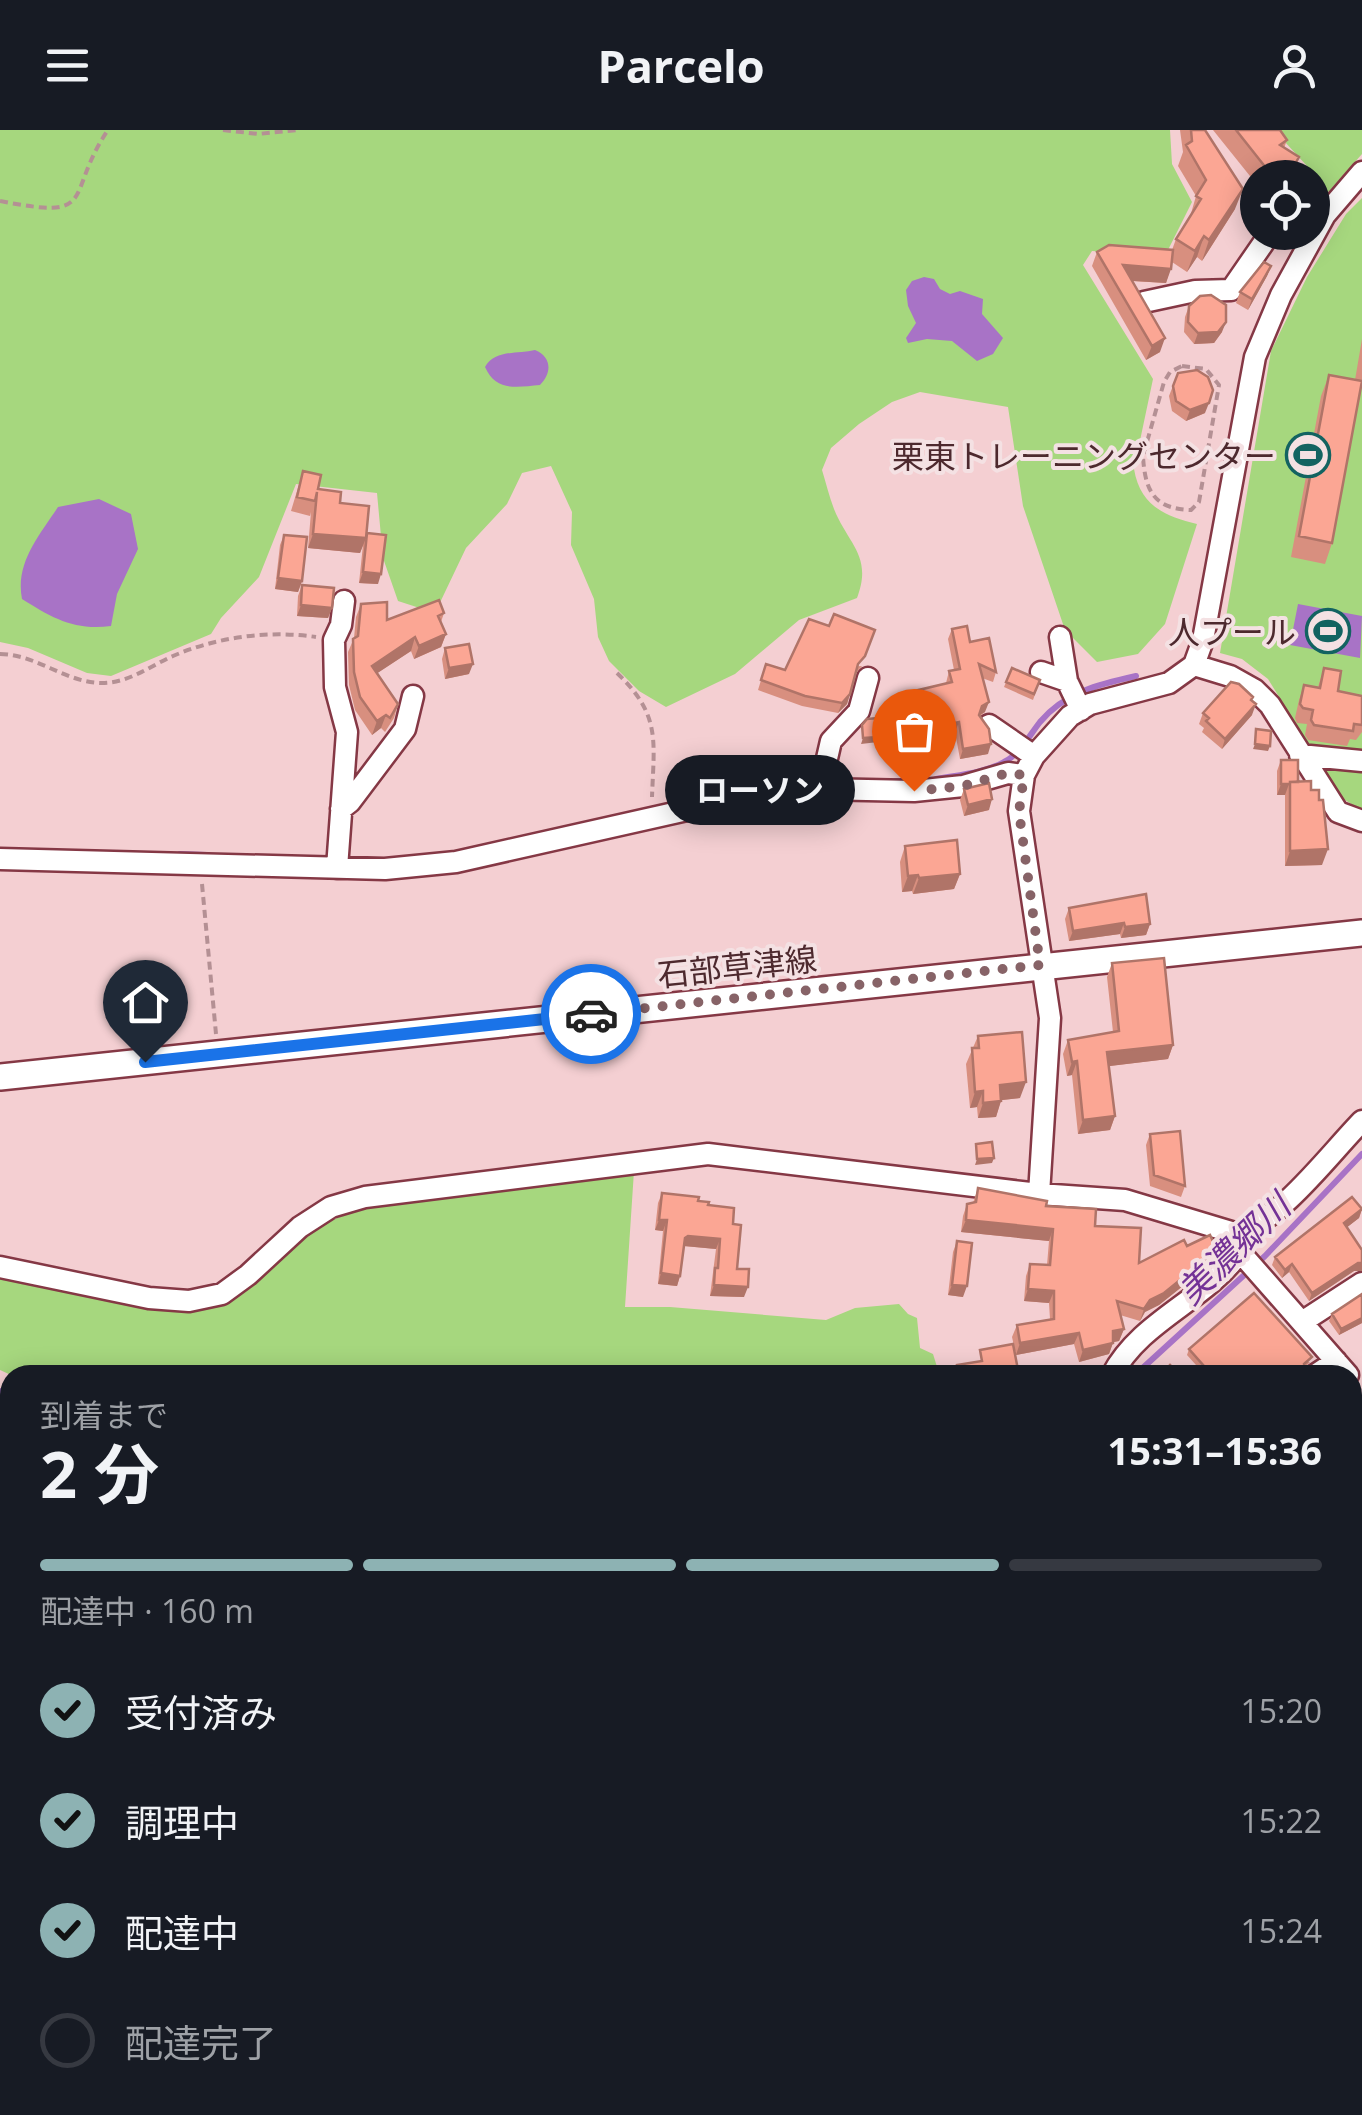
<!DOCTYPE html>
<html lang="ja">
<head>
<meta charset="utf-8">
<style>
	:root { --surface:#171b24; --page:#20242c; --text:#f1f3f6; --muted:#9ea1a6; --line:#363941; --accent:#8db2b3 }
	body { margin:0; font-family:"Open Sans","Noto Sans JP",sans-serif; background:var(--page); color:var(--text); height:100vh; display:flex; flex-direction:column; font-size:38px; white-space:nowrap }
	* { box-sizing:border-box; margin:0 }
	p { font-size:32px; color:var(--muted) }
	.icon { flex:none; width:55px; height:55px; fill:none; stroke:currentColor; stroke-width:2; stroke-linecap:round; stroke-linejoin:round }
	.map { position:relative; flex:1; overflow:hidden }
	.drawer { position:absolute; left:0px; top:1235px; width:1362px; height:750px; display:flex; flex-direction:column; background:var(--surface); border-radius:30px 30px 0 0; box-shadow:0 5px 25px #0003 }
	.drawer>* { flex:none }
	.controls { position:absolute; left:1240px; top:30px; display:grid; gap:20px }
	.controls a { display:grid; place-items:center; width:90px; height:90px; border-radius:50%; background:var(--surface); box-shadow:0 5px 25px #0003; font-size:50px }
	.pin { position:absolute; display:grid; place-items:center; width:85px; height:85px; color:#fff; margin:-102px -42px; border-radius:50% 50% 50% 0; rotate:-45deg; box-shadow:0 0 10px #0007 }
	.pin .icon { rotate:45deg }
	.courier { position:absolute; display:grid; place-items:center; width:100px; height:100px; margin:-50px; border:8px solid #1a73e8; border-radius:50%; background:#fff; color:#222; box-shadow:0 2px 12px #0007 }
	.bubble { position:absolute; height:70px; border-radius:35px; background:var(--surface); box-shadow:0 5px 25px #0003; font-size:32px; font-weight:700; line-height:70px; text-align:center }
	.headline em { font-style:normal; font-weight:700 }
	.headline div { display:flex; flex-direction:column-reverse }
	.headline { display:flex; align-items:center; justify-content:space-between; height:170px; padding:0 40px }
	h1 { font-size:65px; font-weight:700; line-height:75px }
	.bar { display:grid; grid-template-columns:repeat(4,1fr); gap:15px 10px; align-content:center; height:120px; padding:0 40px }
	.bar i { height:12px; border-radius:8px; background:var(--line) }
	.bar .active { background:var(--accent) }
	.bar p { grid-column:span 4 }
	ol { padding:0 40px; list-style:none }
	li { display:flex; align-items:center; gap:30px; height:110px }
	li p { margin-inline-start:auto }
	li .icon { padding:10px; border-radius:50%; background:var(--accent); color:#111; stroke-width:4 }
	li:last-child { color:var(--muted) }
	li i { width:55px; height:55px; border:5px solid var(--line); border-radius:50% }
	header { display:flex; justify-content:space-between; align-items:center; height:130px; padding:0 40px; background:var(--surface); font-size:45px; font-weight:700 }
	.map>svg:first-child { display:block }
	.green { fill:#a6d77e }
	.water { fill:#a873c6 }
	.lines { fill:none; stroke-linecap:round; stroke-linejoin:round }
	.stream { stroke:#a873c6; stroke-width:6 }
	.minor-casing { stroke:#853845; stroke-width:25 }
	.major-casing { stroke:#853845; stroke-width:30 }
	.path { stroke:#b49094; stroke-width:4; stroke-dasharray:8 5; stroke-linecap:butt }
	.minor { stroke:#fff; stroke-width:20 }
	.major { stroke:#fff; stroke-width:25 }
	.wall { fill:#d88f7f }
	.shaded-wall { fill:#b07468 }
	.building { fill:#fba694; stroke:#b07468; stroke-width:2.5 }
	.done { stroke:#876367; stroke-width:10; stroke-dasharray:0 18 }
	.route { stroke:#1a73e8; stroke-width:12 }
	.labels { text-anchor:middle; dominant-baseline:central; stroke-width:8; stroke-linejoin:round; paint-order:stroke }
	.poi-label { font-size:32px; fill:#4d292e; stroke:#f4e1e3; text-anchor:end }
	.street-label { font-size:32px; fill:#4d292e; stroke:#f4e1e3 }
	.water-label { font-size:35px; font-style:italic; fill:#743296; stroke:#f4e1e3 }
</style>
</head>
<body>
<header><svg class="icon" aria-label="menu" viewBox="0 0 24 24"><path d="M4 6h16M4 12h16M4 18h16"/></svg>Parcelo<svg class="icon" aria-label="person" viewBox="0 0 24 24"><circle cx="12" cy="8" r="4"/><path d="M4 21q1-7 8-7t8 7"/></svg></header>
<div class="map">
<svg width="1362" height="1985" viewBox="0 0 1362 1985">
	<rect width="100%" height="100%" fill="#f4cfd2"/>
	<!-- green -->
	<path class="green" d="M0,0h1170l2,34 20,38 -27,54 -73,-5 -9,14 70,114 -19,90c6,36 30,47 63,55l-32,100 -27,30 -41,8 -32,-32 -42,-124 -15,-99 -88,-15 -28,10 -33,22 -28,24 -9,22c4,13 7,26 12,39 14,35 39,47 23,89l-58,22 -64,54 -69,33 -27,-16 -30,-30 -11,-24 -4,-38 -23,-54 1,-33 -21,-46 -29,7 -15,31 -41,44 -31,65 -37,-12 -15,-43 -6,-65 -81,-9 -37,93 -38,41 -10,16 -100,42 -24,-3 -59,-25 -28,-6z
		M1274,0h88v24l-40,45 -9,-10 -1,-11 -9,-1 4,-11z
		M1362,68v613l-20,-13 -74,-119 -26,-20 -22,-6 51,-302 36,-74 39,-63z
		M634,1041l-9,136h45l156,13 29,-12 44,-4 9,10 9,4 3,30 13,6 5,16 -7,5h-920l-11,-5v-93l135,28 63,4 36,-10 74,-68 52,-23 146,-17z"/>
	<!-- water -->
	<path class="water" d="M924,147l10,2 6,10 10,5 10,-3 23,8 -1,15 21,24 -10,16 -16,7 -25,-20 -25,-2 -19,4 -2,-5 10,-15 -8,-17 -2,-16 6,-9z
		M535,220c17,7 17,23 5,35 -23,2 -44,7 -55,-18 9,-17 32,-13 50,-17z
		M99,369l32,15 7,35 -21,45 -6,32c-36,5 -59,-8 -89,-27 -7,-36 17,-63 36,-92z
		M1298,474l64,12 -2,42 -70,-13z"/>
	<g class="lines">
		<!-- stream -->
		<path class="stream" d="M936,649c21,-4 49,-6 68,-17 16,-8 25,-26 36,-40 25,-30 60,-38 96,-46
			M896,651h28
			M787,652l27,-2
			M180,724l27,1
			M1135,1245l130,-119 97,-102
			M0,1261l10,5"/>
		<defs>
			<path id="minor" d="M1144,172l51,-11 36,-1 40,-58
				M1060,507l7,44
				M1194,535l36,11 25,14 15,15 68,107 24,9
				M1041,542l26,9 14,29
				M989,595l45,31
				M1300,625l62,6
				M820,659l11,-48 28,-30 9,-33
				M341,679l9,-7 55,-73 8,-33
				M0,729l385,10 71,-7 307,-69 57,-4 94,2 49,-5 45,-13 16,2
				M337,738l10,-136 -12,-45 -1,-47 7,-15 3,-24
				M1039,1064l11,-176 -31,-207 5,-36 10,-19 36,-40 20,-12 79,-21 25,-18 9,-25 52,-283 26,-62 44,-80 37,-43
				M1238,1104l2,18 108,123
				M0,1137l149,31 40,3 33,-7 26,-19 52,-48 31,-20 34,-10 343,-43 331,40 86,6 113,34c46,-18 90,-78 124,-113
				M1302,1192l60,-39
				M1112,1245c29,-55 93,-74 128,-123
				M1315,1245l21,-14
				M0,1411l10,4
				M0,1554l5,-3 5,-18
				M337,1975l2,10
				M909,1975l13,10
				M204,1985l1,-10"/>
			<path id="major" d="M0,947l1362,-144"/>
		</defs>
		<!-- minor casing -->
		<use href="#minor" class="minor-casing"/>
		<!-- major casing -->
		<use href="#major" class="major-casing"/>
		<!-- path -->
		<path class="path" d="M223,0l35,4 40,-4
			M0,71c101,20 63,-5 108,-71
			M1182,236l24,3 13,16 -20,117 -8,8c-37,-1 -46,-19 -48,-54l21,-74 6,-10z
			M0,524c36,0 66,29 102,29 27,0 48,-17 71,-27 44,-19 96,-26 143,-19
			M617,543c44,42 37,67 35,124
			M202,754l14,150
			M1352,1544l10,-9
			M1352,1719l10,11
			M1352,1925l10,-9
			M1284,1985l11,-10"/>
		<!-- minor -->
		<use href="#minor" class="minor"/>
		<!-- major -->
		<use href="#major" class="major"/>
	</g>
	<!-- wall -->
	<path class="wall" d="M1180,0h25l30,79 -33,52 -5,-4 -10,15 -15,-10 -6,21 -34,-2 28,71 -14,8 -54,-94 5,-14 75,-2 4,-11 14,-22 6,-21 -18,-30 5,-14z
		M1213,0h67l7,10 -3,8 7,30h-33v8z
		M1271,136l-4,10 -19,34 -12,-7 4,-11z
		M1189,176l33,26 -8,11 -20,1 -10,-12 1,-15z
		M1362,209v46l-30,158 -7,21 -34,-7 30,-161 8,-21 26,5z
		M1178,243l27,40 -19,8 -14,-10 -3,-15z
		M303,341l15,18 22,14 26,34 12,47 -19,-1 4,-38 -3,8 -52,-5 3,-36 -1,4 -19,-5z
		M284,405l18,46 -4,11 -23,-3 5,-44z
		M302,455l30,23 -4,10 -31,-2 1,-20z
		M361,474l26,16 57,-7 -3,9 5,12 -5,13 -27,12 -3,-8 -34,22 21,31 -4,14 -9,14 -4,-4 -9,7 -17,-25 -6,-25 -1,-33 6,-14 2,-21z
		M952,499l18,13 26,30 -3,10 -11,-4 3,34 -5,4 8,38 -28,5 -5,-27 -30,7 -5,-18 -12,3 -5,-21 3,-10 40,-10 3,-12 5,-1 -6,-31z
		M445,518l24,26 -24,5 -3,-20z
		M766,534l19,6 77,-4 -6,7 -9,31 -9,9 -36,-7 -44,-16z
		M1012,538l28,12 -7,20 -29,-13z
		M1324,538l14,23 24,5v36l-6,8 -6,-1 -3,7 -39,-6 -3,-5 2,-11 -10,-1 -2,-5 4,-18 5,-15 14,2z
		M1252,571v14l-30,34 -20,-17 2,-4 -5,-4 4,-11z
		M1281,630l17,22 13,8 8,10 3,65 -37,1v-71h-8v-24z
		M964,659l25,21 -25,6 -4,-16z
		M905,716l55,28 -6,15 -41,5 -1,-3 -10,1 -2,-30z
		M1069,778l81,16 -4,11 -25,3 -1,-4 -51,7 -4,-22z
		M1112,833l61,82 -5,14 -59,7 6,50 -5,14 -32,4 -6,-59 -5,1 -4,-22 5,-14 45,-8 -6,-55z
		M978,906l42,62 -19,2 -5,17 -18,1 -1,-11 -7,1 -4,-44z
		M1150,1004l35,52 -4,11 -31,-11 -4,-41z
		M978,1058l68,18 49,20 44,37 48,-17 30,4 -4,12 -54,43 -14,7 -5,9 -20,-6 4,14 -5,12 -6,1 -4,12 -30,8 -5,-18 -58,11 -4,-18 5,-12 33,-6 -1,-16 -25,-2 2,-25 4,-12 17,1 2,-24 -88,-9 2,-16 4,-12 6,-1z
		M662,1063l36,8 10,4 25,19 4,45 7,28 -34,-1 6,-47 -32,-3 -4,30 -3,10 -19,-2 5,-53 -8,-1 3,-27z
		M1362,1079l-3,9 -12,9 15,23v21h-8l-45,30 -20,-29 -7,6 -10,-13 3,-8z
		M957,1111l6,56 -15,-2 5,-43z
		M1362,1164v29l-23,12 -10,-14 3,-7z
		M1189,1219l121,13 -5,5 1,8h-101l-18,-20z
		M8,1573l2,69 -8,-33 1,-23z"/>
	<!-- shaded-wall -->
	<path class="shaded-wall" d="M1243,59l-8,20 -33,52 7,-21z
		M1204,106l-7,21 -10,15 8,-21z
		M1123,135l48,4 -5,14 -48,-3z
		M1271,136l-4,10 -19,34 4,-11z
		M1226,192l-4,10 -8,11 -20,1 4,-11z
		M1165,208l-5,14 -14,8 6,-14z
		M1209,273l-4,10 -19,8 4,-11z
		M313,404l53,4 -6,15 -52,-5z
		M363,442l18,2 -3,10 -19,-1z
		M278,448l24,3 -4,11 -23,-3z
		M301,475l31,3 -4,10 -31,-2z
		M446,504l-5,13 -27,12 5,-13z
		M415,507l-4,14 -44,29 5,-14z
		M473,534l-4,10 -24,5 4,-11z
		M850,564l-3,10 -9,9 4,-10z
		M989,572l-4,10 -7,4 4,-10z
		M1256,574l-4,11 -30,34 3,-10z
		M924,581l-4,10 -12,3 4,-10z
		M386,585l-5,13 -9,7 5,-14z
		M959,592l-4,10 -30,7 3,-10z
		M880,607l-2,5 -17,2 2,-6z
		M991,614l-3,10 -28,5 3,-10z
		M1255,614l15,2 -2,5 -15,-2z
		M1281,654h8l-4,11h-8z
		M992,669l-3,11 -25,6 4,-11z
		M1328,719l-6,16 -37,1 5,-15z
		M960,744l-6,15 -41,5 6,-16z
		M918,745l-6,16 -10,1 6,-16z
		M1124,793l-4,11 -51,7 4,-10z
		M1150,794l-4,11 -25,3 4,-11z
		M1173,915l-5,14 -66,8 5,-15z
		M1077,931l-5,14 -5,1 5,-14z
		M1026,952l-6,16 -26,3 6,-16z
		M983,961l-6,16 -7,1 5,-16z
		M1001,971l-5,16 -18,1 5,-15z
		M1115,986l-5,14 -32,4 5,-14z
		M994,1028l-2,5 -17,2 2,-6z
		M1362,1079l-3,9 -18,14 3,-9z
		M659,1090h8l-4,11 -8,-1z
		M966,1090l87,9 -4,12 -88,-9z
		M688,1106l32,3 -4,10 -32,-3 1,-8z
		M1217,1120l-4,12 -54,43 -14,7 -5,9 4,-12 6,-9z
		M1358,1133h4v8h-8l-45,30 3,-8z
		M1292,1134l-3,8 -7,6 3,-8z
		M661,1143l19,3 -3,10 -19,-2z
		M714,1155l34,2 -4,10 -34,-1z
		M952,1155l15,1 -4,11 -15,-2z
		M1028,1159l26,2 -5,12 -25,-2z
		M1362,1188v5l-23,12 2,-6z
		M1124,1199l-5,12 -10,2 4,-12z
		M1079,1203l-5,11 -58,11 4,-12z
		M1113,1213l-4,11 -30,8 4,-12z
		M0,1629h10v13h-10z
		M0,1805h10v6h-10z
		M0,1925h10v6h-10z"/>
	<!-- building -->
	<path class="building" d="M1191,0h14l38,59 -34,51 -5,-4 -9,15 -19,-12 25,-40 -5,-3 10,-16 -20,-35 6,-4z
		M1236,0h44l7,10 -7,5 19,12 -12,21h-13z
		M1109,115l64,5 -2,19 -48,-4 42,73 -13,8 -55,-94z
		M1264,132l7,4 -19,33 -12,-7z
		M1211,165l15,10v17l-8,10 -20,1 -10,-11 1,-16 11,-10z
		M1197,240l11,7 5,13 -4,13 -19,7 -14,-9 -3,-15 5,-13z
		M1329,245l33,6 -30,162 -33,-7z
		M303,341l18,4 -3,14 23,3 -1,11 29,3 -3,32 -53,-4 4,-42 -2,9 -18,-4z
		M367,403l19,2 -5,39 -18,-2z
		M284,405l23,2 -5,44 -24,-3z
		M302,455l32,3 -2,20 -31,-3z
		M439,470l5,13 -6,3 8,18 -27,12 -4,-9 -43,29 26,38 -8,14 -4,-3 -9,6 -17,-24 -6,-25 -1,-33 5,-3 3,-32 26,-2v18z
		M834,484l41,16 -10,26 -7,8 -8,30 -8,9 -37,-7 -44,-16 5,-16 19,6 24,-51 20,7z
		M967,496l3,16 19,-4 7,34 -17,-8 10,38 -7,4 -3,9 10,14 2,15 -28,5 -4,-27 -31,7 -4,-18 -12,3 -6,-21 46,-11 -3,-11 11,-2 -8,-40z
		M469,514l4,20 -24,4 -4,-20z
		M1012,538l28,12 -6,14 -28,-12z
		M1324,538l17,3 -3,20 24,5v29l-8,-1 -1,7 -39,-6 -3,-5 2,-10 -10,-2 -3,-4 4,-19 16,3z
		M1231,552l8,2 14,13 -2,3 5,4 -31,35 -19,-18 3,-3 -6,-5z
		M878,588l2,19 -17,1 -1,-13 5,-6z
		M1256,599l15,2 -1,15 -15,-2z
		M1281,630h17v22h-8v2h-9z
		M1311,651v9h8v10h4l5,49 -38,2v-69z
		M989,653l3,16 -24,6 -4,-16z
		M957,710l3,34 -41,4 -1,-3 -10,1 -3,-30z
		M1146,764l4,30 -25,3 -1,-4 -51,8 -4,-23z
		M1164,828l9,87 -66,7 8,64 -32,4 -6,-59 -5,1 -4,-22 51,-9 -7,-68z
		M1022,902l4,50 -26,3 1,16 -18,2v-12l-8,1 -3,-44h7l-1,-12z
		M1180,1001l5,55 -31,-11 -4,-41z
		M992,1012l2,16 -17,1 -1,-15z
		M978,1058l69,13 -1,5 50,3 -1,17 46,2 -2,35 45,-23 3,6 23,-11 7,15 -53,43 -14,7 -6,9 -27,-8 7,28 -11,2v12l-30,7 -4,-17 -59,10 -3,-18 37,-6v-28l-26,-2 2,-25 20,1 3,-36 -87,-9 1,-16 9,-2z
		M662,1063l37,4 -1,4 11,1 -1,3 26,3 -1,16 8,1 -4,44h12l-1,18 -34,-2 1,-17h3l2,-29 -32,-3 -3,2 -5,38 -19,-3 6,-53h-8z
		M1352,1067l10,12 -18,14 18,27v13h-4l-46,30 -20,-29 -7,6 -10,-13z
		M957,1111l15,2 -5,43 -15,-1z
		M1254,1163l58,64 -8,7 2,11h-94l-23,-26z
		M1362,1164v24l-21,11 -9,-15z
		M1013,1214l6,31h-75l14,-3 -1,-7 25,-4 -2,-11z
		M1170,1235l10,10h-20z
		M1352,1270l10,13v217l-10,8z
		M9,1428l1,62 -5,19 -5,-1v-46z
		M8,1573h2v56h-10v-21l6,1z
		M0,1700l10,1v104h-10z
		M0,1839l10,1v85h-10z
		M79,1975h114l1,10h-115z
		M246,1975h76l-1,10h-76z
		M1039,1975h11l13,10h-31z"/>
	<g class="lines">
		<!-- done -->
		<path class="done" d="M591,884l449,-49 -21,-153 5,-37 -16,-2 -45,13 -49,5"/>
		<!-- route -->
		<path class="route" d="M145,932l446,-48"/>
	</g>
	<!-- icons -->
	<defs>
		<symbol id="stadium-ring" viewBox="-11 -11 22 22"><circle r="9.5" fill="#f4e1e3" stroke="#136361" stroke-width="1.5"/><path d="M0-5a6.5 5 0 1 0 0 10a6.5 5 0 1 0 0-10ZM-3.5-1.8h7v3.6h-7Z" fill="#136361"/></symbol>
	</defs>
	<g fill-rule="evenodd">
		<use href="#stadium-ring" x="1283" y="300" width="50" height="50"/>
		<use href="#stadium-ring" x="1303" y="476" width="50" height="50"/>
	</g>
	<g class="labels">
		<!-- poi labels -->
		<g class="poi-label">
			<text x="1276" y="325">栗東トレーニングセンター</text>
			<text x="1296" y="501">人プール</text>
		</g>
		<!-- street labels -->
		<g class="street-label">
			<text transform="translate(737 836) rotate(-6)">石部草津線</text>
		</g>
		<!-- water labels -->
		<g class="water-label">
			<text transform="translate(1233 1118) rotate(-44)">美濃郷川</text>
		</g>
	</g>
</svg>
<div class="controls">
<a><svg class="icon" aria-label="locate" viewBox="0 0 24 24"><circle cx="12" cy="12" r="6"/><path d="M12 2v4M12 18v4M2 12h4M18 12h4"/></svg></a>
</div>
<div class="pin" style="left:914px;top:661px;background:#ea580c"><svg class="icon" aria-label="bag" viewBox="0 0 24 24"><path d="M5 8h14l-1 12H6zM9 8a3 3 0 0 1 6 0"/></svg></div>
<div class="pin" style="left:145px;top:932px;background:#1f2937"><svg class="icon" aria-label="home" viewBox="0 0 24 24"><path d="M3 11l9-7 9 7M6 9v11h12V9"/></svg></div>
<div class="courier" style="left:591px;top:884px"><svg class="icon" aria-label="car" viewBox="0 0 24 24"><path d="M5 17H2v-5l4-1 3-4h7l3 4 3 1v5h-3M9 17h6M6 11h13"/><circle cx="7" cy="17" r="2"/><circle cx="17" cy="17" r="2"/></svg></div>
<div class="bubble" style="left:665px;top:625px;width:190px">ローソン</div>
<section class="drawer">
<div class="headline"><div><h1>2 分</h1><p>到着まで</p></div><em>15:31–15:36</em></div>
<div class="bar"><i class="active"></i><i class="active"></i><i class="active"></i><i></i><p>配達中 · 160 m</p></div>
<ol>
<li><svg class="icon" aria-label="check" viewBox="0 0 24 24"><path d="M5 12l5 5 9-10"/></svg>受付済み<p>15:20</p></li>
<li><svg class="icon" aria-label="check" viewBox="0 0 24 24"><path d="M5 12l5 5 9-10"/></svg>調理中<p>15:22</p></li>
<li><svg class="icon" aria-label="check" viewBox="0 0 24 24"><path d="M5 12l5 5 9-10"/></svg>配達中<p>15:24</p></li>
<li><i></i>配達完了</li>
</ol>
</section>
</div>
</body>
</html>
